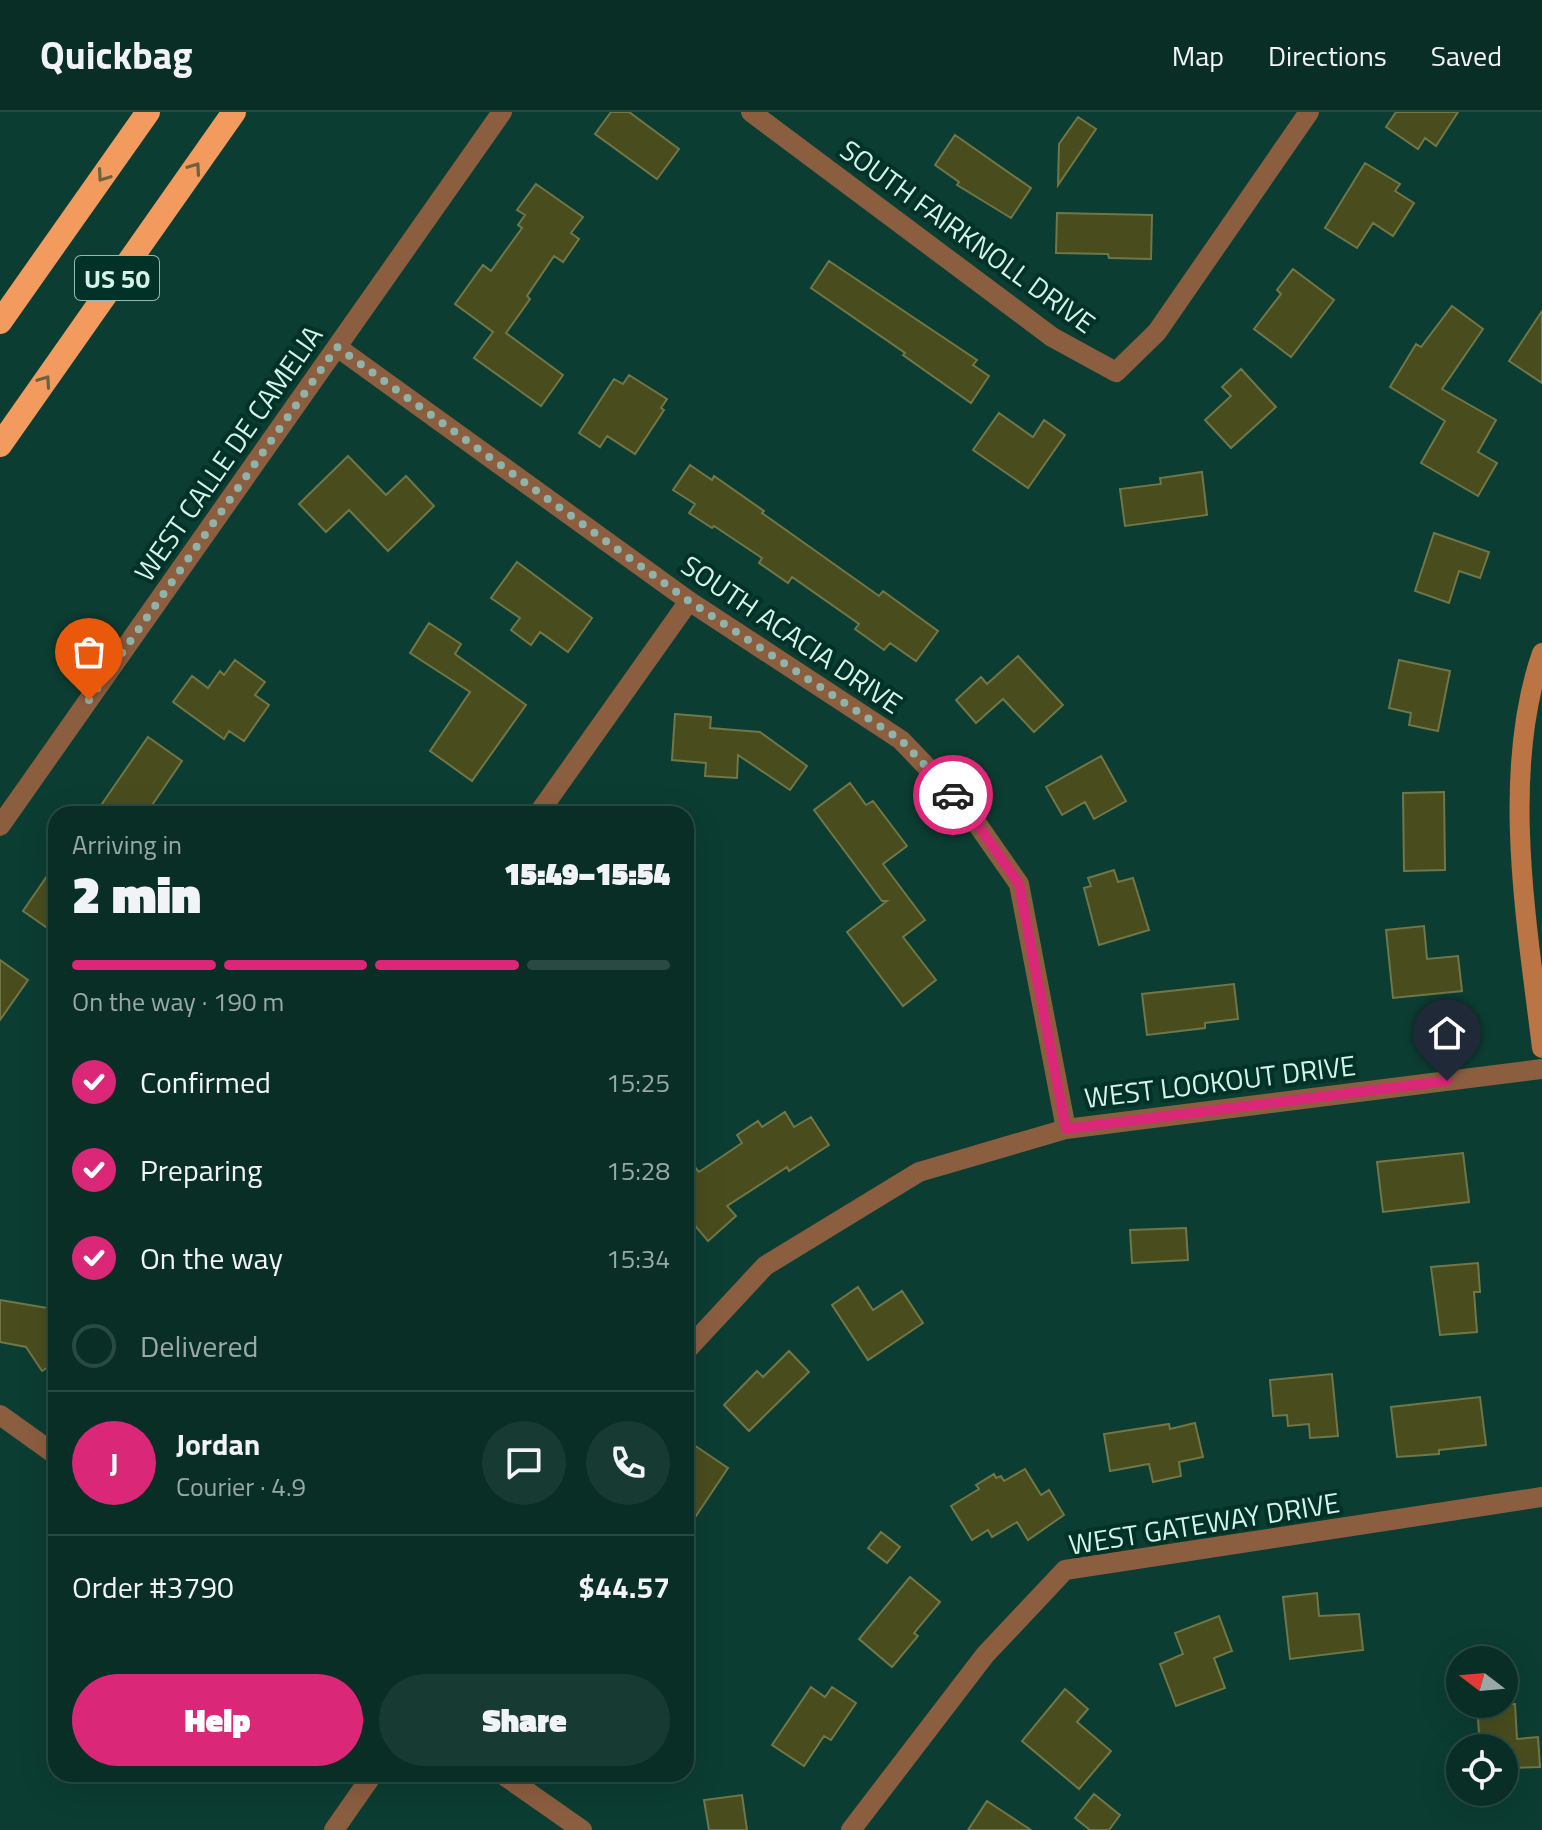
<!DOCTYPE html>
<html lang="en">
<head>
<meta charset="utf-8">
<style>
	:root { --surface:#092e26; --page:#173a32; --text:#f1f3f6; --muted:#99a8a7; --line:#294a43; --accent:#db2777 }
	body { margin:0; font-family:"Titillium Web",sans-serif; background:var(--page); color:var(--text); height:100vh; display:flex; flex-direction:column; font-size:30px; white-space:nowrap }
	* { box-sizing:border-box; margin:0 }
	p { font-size:26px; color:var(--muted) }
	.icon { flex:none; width:44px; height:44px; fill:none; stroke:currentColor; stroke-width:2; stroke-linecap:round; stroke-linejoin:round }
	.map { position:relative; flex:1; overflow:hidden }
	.panel { position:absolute; left:48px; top:694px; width:646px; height:976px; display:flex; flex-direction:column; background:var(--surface); border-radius:24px; box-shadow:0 8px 32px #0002,0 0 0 2px var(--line) }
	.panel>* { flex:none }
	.needle { width:52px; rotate:286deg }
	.buttons { position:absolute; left:1446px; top:1534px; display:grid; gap:16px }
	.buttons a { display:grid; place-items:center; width:72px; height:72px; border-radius:50%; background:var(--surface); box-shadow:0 8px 32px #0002,0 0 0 2px var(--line); font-size:40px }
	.pin { position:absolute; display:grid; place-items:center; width:68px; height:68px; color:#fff; margin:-82px -34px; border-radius:50% 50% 50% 0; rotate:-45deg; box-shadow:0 0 8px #0007 }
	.pin .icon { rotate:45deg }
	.courier { position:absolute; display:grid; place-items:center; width:80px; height:80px; margin:-40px; border:6px solid #db2777; border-radius:50%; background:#fff; color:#222; box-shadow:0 2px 10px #0007 }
	.headline em { font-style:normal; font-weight:800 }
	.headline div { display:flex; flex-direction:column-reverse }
	.headline { display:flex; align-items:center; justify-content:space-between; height:136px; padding:0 24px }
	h1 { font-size:52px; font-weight:800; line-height:60px }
	.bar { display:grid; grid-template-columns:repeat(4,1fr); gap:12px 8px; align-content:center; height:96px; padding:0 24px }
	.bar i { height:10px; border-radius:6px; background:var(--line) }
	.bar .selected { background:var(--accent) }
	.bar p { grid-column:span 4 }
	.line { display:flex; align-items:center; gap:20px; padding:0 24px; border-top:2px solid var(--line) }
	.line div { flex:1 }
	.round { display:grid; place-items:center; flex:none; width:84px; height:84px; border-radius:42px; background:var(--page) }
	ol { padding:0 24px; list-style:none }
	li { display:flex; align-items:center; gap:24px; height:88px }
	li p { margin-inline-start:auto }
	li .icon { padding:8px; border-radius:50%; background:var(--accent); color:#fff; stroke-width:4 }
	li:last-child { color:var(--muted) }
	li i { width:44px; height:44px; border:4px solid var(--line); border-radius:50% }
	.action { display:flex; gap:16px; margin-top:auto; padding:16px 24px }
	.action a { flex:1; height:92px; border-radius:48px; background:var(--accent); color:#fff; font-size:32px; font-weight:800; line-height:92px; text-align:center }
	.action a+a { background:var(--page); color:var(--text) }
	header { display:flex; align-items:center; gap:48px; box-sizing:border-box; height:112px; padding:0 40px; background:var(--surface); border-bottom:2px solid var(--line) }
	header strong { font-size:38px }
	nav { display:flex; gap:44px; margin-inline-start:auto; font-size:28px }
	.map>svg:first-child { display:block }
	.building { fill:#494d1e; stroke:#717646; stroke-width:2 }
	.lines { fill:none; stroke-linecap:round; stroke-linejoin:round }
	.street { stroke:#8b5e40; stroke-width:20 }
	.secondary { stroke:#bb7443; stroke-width:20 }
	.highway { stroke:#f39b5f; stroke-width:24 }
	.oneway { stroke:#6d6141 }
	.done { stroke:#8fb3a9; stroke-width:8; stroke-dasharray:0 14.4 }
	.route { stroke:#db2777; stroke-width:10 }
	.labels { text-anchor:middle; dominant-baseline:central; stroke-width:8; stroke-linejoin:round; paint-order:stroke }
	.shield { fill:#003228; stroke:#95b9af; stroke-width:2 }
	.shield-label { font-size:26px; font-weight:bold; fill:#d5f3e9 }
	.street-label { font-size:28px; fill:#d5f3e9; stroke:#003228 }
</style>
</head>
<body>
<header>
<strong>Quickbag</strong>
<nav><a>Map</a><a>Directions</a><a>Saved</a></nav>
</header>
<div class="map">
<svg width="1542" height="1718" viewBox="0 0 1542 1718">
	<rect width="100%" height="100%" fill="#0c3d32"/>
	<!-- building -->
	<path class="building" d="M611,0h18l50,37 -22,30 -62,-45z
		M1396,0h62l-22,34 -11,-8 -7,11 -32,-22z
		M1078,5l18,12 -38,56 1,-41z
		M955,23l76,53 -20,30 -54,-33 2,-3 -24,-17z
		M1365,51l35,21 -5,7 19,12 -21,33 -20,-13 -16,25 -32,-20z
		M536,72l47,33 -12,16 8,6 -16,23 -9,-6 -27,40 3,3 -24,34 57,42 -22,31 -67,-48 19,-26 -38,-28 28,-39 8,6 31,-43 -4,-3 7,-10 -8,-5z
		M1057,101l95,2 -1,44 -42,-1 -1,-4 -52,-1z
		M829,149l148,99 -4,5 16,11 -18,27 -68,-48 2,-2 -94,-65z
		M1293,157l41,31 -43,57 -37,-28 27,-35 -4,-4z
		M1452,194l31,23 -41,60 54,31 -18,32 19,11 -19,33 -57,-33 24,-42 -55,-34 26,-43 5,3z
		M1542,199v72l-33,-22z
		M1241,257l35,38 -45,41 -26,-28 26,-24 -9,-9z
		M629,263l38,24 -6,9 3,2 -29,44 -28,-18 -7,11 -21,-14 35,-54 9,5z
		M999,301l34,24 11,-17 21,15 -37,53 -55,-38z
		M348,344l38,39 20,-19 28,30 -46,45 -39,-41 -23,22 -27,-28z
		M690,353l22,15 2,-4 50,35 -2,2 117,83 4,-5 55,40 -22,30 -26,-18 -6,7 -29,-21 4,-5 -67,-47 -4,6 -29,-20 3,-5 -48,-32 -2,2 -23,-15 6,-9 -22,-14z
		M1202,360l5,43 -82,11 -5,-37 41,-5 -1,-6z
		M1434,421l55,19 -9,26 -21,-7 -10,32 -34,-12z
		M517,450l75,56 -24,34 -28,-20 -9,13 -20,-15 9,-12 -29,-20z
		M429,511l32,21 -6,10 71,51 -54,76 -42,-30 40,-59 -60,-39z
		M1018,544l45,49 -29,27 -31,-33 -27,24 -20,-23 25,-23 6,7z
		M235,548l30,22 -10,13 14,10 -25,36 -15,-10 -5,8 -51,-37 19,-26 16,12 12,-17 4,4z
		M1399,548l51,11 -12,60 -29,-6 2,-12 -22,-5z
		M675,602l36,3 -1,11 50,4 47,34 -17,24 -52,-35 -1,23 -32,-2 1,-13 -34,-3z
		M148,625l34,24 -36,53h-51z
		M1101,644l25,45 -32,18 -9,-17 -23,13 -16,-28z
		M850,671l16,22 7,-4 34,45 -24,18 42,56 -22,17 33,43 -33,26 -56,-74 40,-31h-5l-68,-91z
		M1444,680l1,78 -41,1 -1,-78z
		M56,751v71l-33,-23z
		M1114,758l4,12 15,-4 16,52 -50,15 -15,-57 7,-2 -3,-8z
		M1424,814l3,33 31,-3 4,35 -69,7 -7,-68z
		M0,848l28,20 -28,40z
		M1234,872l4,35 -33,4v5l-58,7 -5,-41z
		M785,1000l9,15 17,-10 18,28 -40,26 -2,-4 -60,39 9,10 -28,25 -22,-26v-58l13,15 43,-29 -5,-8 21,-14 4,6z
		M1463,1041l6,49 -86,10 -6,-50z
		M1186,1116l2,32 -56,3 -2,-33z
		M1478,1151l2,29h-6l3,40 -37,3 -9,-68z
		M858,1175l15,23 29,-19 21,32 -55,37 -36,-55z
		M0,1188l47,8 9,15v39l-14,9 -16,-24 -26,-5z
		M789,1239l20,21 -60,59 -25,-26 33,-34 6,6z
		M1332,1262l6,62 -28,2 -1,-14 -21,2 -1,-11 -14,1 -3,-36z
		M1480,1285l6,48 -47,5v4l-42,3 -6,-50z
		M1195,1311l8,34 -24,5 2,14 -28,6 -4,-18 -39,7 -6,-37 65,-10 1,5z
		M694,1333l34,23 -42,63v-74z
		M1025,1357l16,26 8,-5 15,25 -36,25 -11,-18 -25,15 -4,-7 -16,10 -21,-34 28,-17 -3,-4 18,-11 2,4 5,-2 3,5z
		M881,1420l19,15 -13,16 -19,-15z
		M910,1465l30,25 -26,31 4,3 -26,31 -33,-28z
		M1317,1481l2,23 40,-2 4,36 -73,9 -7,-62z
		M1219,1504l13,35 -18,7 11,30 -49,18 -16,-42 23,-10 -8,-21z
		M811,1575l14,10 7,-10 24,16 -25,37 -7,-4 -20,30 -32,-21z
		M1065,1577l23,20 -11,13 34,29 -32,38 -57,-48z
		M1477,1592h38l2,35 21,-2 2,30 -36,1v-20h-24z
		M1094,1682l26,21 -11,15h-19l-15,-12z
		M742,1683l5,35h-38l-5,-30z
		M987,1689l44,29h-63z"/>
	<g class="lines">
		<!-- street -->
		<path class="street" d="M751,0l301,225 64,35 41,-40 152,-220
			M337,235l352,254 212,139 65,68 53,76 47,245
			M538,702l151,-213
			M0,714l502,-714
			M686,1239l79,-85 154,-94 147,-43 476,-60
			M0,1303l56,40
			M502,1662l80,56
			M334,1718l39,-56
			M851,1718l134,-175 80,-85 477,-73"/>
		<!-- secondary -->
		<path class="secondary" d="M1542,541c-42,121 -15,271 0,395"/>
		<!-- highway -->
		<path class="highway" d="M0,210l148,-210
			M0,333l234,-333"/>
	</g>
	<!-- one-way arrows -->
	<defs><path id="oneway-chevron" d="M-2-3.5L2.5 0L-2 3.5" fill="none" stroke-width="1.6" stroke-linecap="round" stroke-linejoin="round" transform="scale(2)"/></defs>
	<g class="oneway">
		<use href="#oneway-chevron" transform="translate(195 56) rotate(-55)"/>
		<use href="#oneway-chevron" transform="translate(103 64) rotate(125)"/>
		<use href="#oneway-chevron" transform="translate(45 269) rotate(-55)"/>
	</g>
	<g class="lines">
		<!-- done -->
		<path class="done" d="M89,588l248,-353 352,254 212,139 52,55"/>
		<!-- route -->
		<path class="route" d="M953,683l13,13 53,76 47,245 381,-48"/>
	</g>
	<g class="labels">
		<!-- shield labels -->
		<rect class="shield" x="75" y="144" width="84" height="44" rx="6"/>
		<g class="shield-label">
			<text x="117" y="166">US 50</text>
		</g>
		<!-- street labels -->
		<g class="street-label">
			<text transform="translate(968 124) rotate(36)">SOUTH FAIRKNOLL DRIVE</text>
			<text transform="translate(228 341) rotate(-55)">WEST CALLE DE CAMELIA</text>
			<text transform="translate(792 522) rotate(34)">SOUTH ACACIA DRIVE</text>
			<text transform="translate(1220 969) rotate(-7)">WEST LOOKOUT DRIVE</text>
			<text transform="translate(1204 1411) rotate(-9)">WEST GATEWAY DRIVE</text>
		</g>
	</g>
</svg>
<div class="buttons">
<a><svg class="needle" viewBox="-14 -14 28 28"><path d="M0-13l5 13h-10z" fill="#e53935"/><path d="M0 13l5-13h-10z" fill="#99a8a7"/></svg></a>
<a><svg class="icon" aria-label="locate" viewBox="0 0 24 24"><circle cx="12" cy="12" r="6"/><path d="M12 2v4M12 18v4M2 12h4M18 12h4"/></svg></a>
</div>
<div class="pin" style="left:89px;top:588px;background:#ea580c"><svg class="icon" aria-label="bag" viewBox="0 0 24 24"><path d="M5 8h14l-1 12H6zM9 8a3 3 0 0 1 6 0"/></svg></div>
<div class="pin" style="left:1447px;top:969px;background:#1f2937"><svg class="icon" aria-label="home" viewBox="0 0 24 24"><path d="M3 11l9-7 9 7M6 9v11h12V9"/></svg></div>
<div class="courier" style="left:953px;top:683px"><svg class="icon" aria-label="car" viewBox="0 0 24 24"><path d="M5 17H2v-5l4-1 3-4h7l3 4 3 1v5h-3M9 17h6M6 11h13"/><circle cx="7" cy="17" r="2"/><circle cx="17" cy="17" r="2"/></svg></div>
<section class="panel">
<div class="headline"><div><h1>2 min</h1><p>Arriving in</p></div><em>15:49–15:54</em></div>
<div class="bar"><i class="selected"></i><i class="selected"></i><i class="selected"></i><i></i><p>On the way · 190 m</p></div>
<ol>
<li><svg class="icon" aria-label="check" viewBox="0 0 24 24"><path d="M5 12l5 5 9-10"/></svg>Confirmed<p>15:25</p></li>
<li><svg class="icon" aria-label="check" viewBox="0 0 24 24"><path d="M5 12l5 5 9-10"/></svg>Preparing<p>15:28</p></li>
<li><svg class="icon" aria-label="check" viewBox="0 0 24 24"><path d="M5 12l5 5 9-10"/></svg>On the way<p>15:34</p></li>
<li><i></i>Delivered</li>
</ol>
<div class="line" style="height:144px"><b class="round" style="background:var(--accent);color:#fff">J</b><div><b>Jordan</b><p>Courier · 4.9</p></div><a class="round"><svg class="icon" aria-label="chat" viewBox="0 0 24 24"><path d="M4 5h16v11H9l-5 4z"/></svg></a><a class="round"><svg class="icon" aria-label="phone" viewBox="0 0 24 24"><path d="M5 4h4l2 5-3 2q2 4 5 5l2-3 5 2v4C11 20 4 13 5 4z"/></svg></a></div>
<div class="line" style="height:104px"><div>Order #3790</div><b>$44.57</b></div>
<div class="action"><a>Help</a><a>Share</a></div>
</section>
</div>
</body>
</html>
